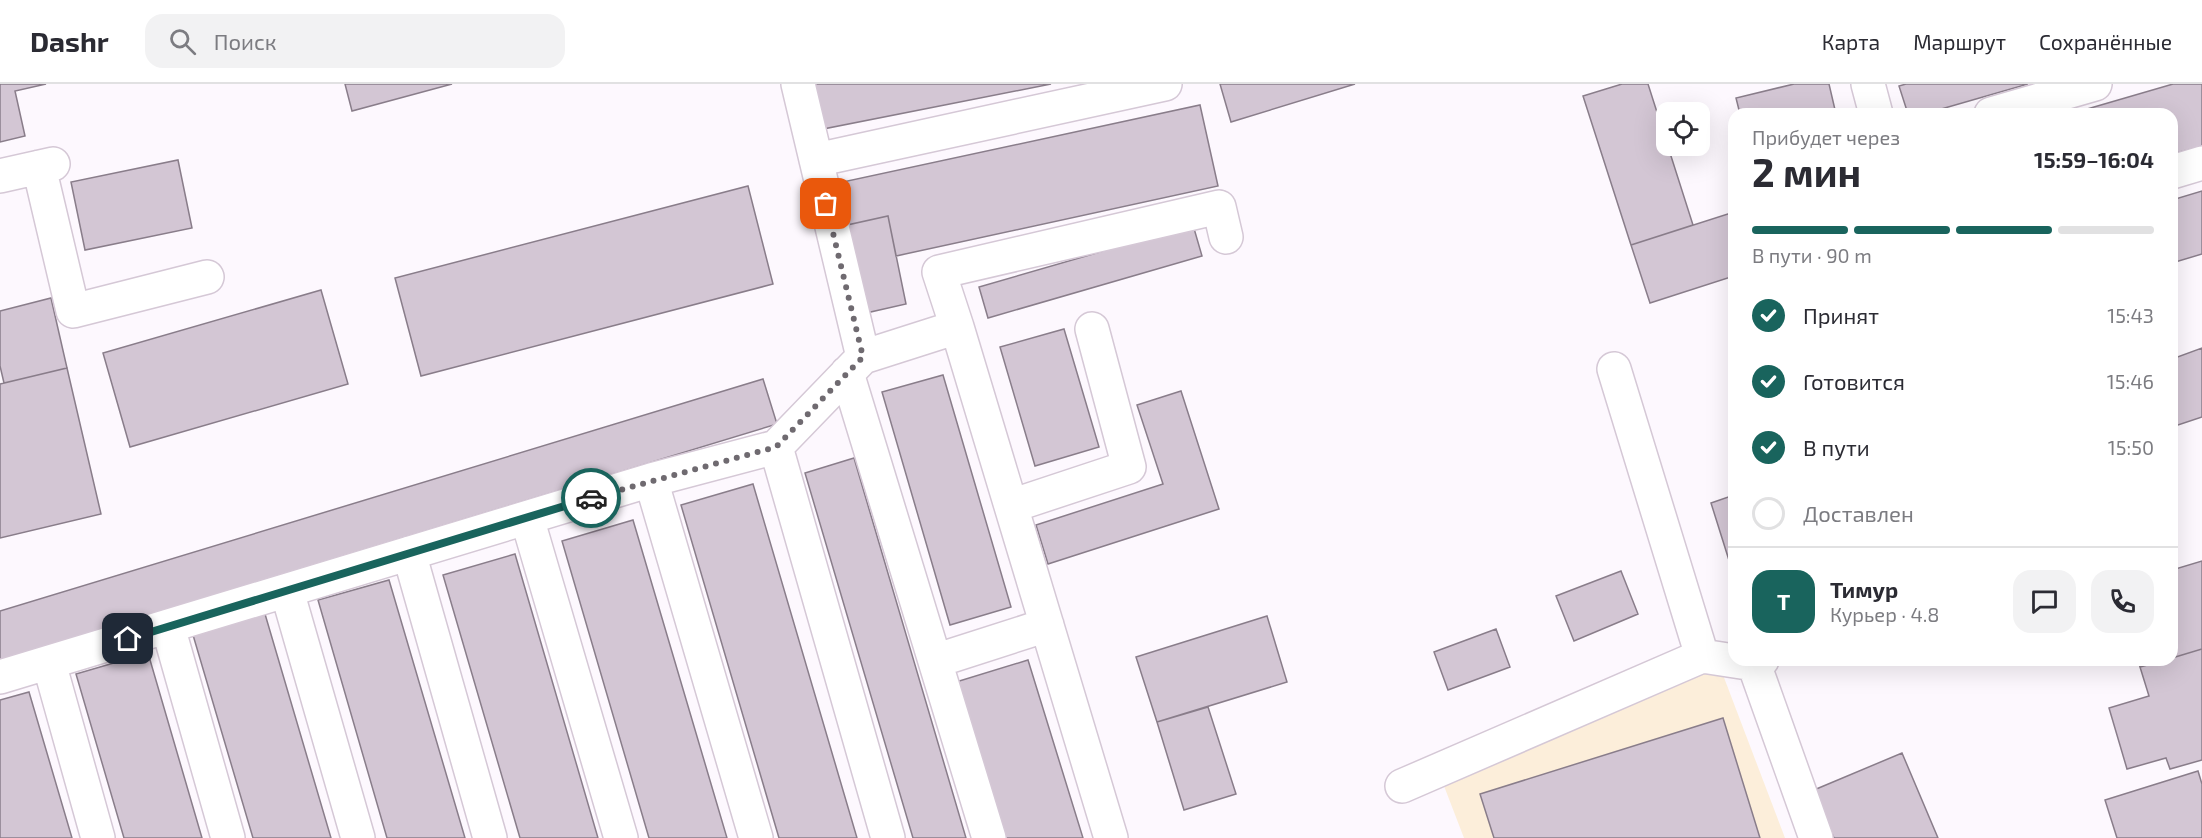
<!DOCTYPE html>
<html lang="ru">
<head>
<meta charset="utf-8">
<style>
	:root { --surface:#fff; --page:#f2f2f3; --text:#2b2b33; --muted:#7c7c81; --line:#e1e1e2; --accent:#19645d }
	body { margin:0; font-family:"Exo 2",sans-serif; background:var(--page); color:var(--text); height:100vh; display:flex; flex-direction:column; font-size:22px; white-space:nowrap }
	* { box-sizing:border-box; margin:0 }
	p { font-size:20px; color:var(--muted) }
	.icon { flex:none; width:33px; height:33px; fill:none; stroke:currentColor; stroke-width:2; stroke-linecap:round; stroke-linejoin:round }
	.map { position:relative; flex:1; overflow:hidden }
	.sheet { position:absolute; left:1728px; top:24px; width:450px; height:558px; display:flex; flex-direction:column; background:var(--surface); border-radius:18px; box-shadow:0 6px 24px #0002 }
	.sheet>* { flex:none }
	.fabs { position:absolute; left:1656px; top:18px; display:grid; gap:12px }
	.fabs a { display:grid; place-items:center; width:54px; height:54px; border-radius:12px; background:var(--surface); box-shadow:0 6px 24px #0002; font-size:30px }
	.pin { position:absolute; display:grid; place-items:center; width:51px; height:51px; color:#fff; margin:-26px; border-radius:12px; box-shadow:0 3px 9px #0006 }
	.courier { position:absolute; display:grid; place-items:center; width:60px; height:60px; margin:-30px; border:4px solid #19645d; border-radius:50%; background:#fff; color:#222; box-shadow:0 2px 8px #0007 }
	.headline em { font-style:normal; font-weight:700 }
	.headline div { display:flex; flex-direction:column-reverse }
	.headline { display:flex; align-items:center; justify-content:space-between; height:102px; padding:0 24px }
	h1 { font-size:39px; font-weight:700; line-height:45px }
	.bar { display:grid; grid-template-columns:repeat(4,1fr); gap:9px 6px; align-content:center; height:72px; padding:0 24px }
	.bar i { height:8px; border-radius:4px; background:var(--line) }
	.bar .active { background:var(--accent) }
	.bar p { grid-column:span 4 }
	.line { display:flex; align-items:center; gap:15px; padding:0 24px; border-top:2px solid var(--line) }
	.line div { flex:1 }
	.round { display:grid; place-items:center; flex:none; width:63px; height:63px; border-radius:18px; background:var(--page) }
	ol { padding:0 24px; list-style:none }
	li { display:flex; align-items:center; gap:18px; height:66px }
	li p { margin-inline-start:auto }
	li .icon { padding:6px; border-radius:50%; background:var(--accent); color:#fff; stroke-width:4 }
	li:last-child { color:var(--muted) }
	li i { width:33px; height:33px; border:3px solid var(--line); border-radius:50% }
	header { display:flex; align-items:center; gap:36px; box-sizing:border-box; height:84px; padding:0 30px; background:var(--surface); border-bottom:2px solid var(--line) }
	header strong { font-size:28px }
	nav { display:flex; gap:33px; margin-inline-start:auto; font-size:21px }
	.search { width:420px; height:54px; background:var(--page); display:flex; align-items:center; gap:15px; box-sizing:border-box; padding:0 21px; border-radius:18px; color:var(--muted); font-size:22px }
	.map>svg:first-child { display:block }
	.commercial { fill:#fceeda }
	.building { fill:#d3c6d4; stroke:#897d8a; stroke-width:1.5 }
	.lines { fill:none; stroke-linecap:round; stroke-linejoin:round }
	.minor-casing { stroke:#d5c8d6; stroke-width:36 }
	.minor { stroke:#fff; stroke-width:33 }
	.done { stroke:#6f6a70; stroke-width:6; stroke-dasharray:0 10.8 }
	.route { stroke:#19645d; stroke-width:8 }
</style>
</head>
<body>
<header>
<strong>Dashr</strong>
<div class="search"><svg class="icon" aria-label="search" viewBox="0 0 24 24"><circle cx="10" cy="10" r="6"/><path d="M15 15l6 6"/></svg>Поиск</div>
<nav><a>Карта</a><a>Маршрут</a><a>Сохранённые</a></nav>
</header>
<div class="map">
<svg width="2202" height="754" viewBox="0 0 2202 754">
	<rect width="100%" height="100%" fill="#fdf8fe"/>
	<!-- commercial -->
	<path class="commercial" d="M1720,583l65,171h-321l-25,-65z"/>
	<!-- building -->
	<path class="building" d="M0,0h46l-31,7 10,45 -25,6z
		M345,0h107l-100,27z
		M814,0h237l-228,45z
		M1220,0h135l-124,38z
		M1622,0h26l45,141 -62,20 -48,-149z
		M1794,0h35l7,30h-96l-4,-16z
		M1906,0h122l-104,30h-16l-9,-28z
		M2173,0h29v62l-30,8v-40h-102z
		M1200,21l18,81 -322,70 -8,-40 -41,9 -9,-42z
		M178,76l14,68 -107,22 -14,-68z
		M748,102l25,98 -352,92 -26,-98z
		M2202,107v63l-30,9v-63z
		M1734,128v64l-84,27 -19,-58z
		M888,132l18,88 -40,9 -19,-88z
		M1193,141l9,31 -214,62 -9,-31z
		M321,206l27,94 -218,63 -27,-94z
		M51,214l16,70 -63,15 -4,-17v-55z
		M1064,245l35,118 -64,19 -35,-119z
		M2202,264v69l-30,10v-68z
		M67,284l34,146 -101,24v-154z
		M943,291l68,232 -61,18 -68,-233z
		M763,295l14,45 -777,236v-49z
		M1181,307l38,118 -171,55 -12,-39 127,-41 -26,-79z
		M854,374l112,380h-53l-108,-365z
		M753,400l104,354h-78l-98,-333z
		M1734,411v77l-1,1 -22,-70z
		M633,436l94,318h-78l-87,-297z
		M515,470l83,284h-78l-77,-263z
		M2202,477v88l-30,9v-88z
		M1621,487l17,43 -64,27 -18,-45z
		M389,496l76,258h-78l-69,-238z
		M265,530l66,224h-78l-60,-203z
		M1267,532l20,66 -130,40 -21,-65z
		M1496,545l14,38 -62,23 -14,-38z
		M2202,565v111l-32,9 -4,-11 -39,11 -18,-61 40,-12 -9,-29 25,-7h7v-2z
		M148,569l54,185h-78l-48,-164z
		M1028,576l55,178h-79l-48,-156z
		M2138,576h27l-25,7z
		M29,608l43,146h-72v-138z
		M1208,623l28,87 -52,16 -27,-88z
		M1723,634l37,120h-266l-14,-44z
		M1902,669l36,85h-104l-20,-48z
		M2198,687l4,13v54h-85l-12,-38z"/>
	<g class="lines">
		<defs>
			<path id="minor" d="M798,0l65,273
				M1868,0l8,30
				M1991,30l104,-30
				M816,76l349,-76
				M39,83l34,144 134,-34
				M2172,88l30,-9
				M0,92l53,-12
				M957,243l154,511
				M1614,285l88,287
				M847,289l142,465
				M776,363l112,391
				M651,396l105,358
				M1011,422l118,-39 -37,-138
				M527,434l94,320
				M409,469l81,285
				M287,507l71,247
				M168,543l60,211
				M1762,576l-8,4 62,174
				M935,577l112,-36
				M49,579l49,175
				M0,593l651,-197 125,-33 87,-90 94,-30 -18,-55 280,-65 7,30
				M1402,702l300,-130 52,8"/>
		</defs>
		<!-- minor casing -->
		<use href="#minor" class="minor-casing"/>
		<!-- minor -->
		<use href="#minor" class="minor"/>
	</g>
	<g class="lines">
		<!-- done -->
		<path class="done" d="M591,414l185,-51 87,-90 -37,-153"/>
		<!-- route -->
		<path class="route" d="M128,555l463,-141"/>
	</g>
</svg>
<div class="fabs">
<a><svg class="icon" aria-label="locate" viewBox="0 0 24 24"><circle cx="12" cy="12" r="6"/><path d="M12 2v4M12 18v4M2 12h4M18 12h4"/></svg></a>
</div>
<div class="pin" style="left:826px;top:120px;background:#ea580c"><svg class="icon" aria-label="bag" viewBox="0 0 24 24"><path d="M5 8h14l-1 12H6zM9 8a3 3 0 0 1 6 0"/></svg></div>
<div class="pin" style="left:128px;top:555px;background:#1f2937"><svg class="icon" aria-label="home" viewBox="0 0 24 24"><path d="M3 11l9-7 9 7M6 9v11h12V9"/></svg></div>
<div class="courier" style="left:591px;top:414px"><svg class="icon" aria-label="car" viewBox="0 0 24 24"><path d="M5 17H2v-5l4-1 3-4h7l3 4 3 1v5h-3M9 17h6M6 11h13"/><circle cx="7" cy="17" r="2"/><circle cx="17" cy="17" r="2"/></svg></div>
<section class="sheet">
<div class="headline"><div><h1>2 мин</h1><p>Прибудет через</p></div><em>15:59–16:04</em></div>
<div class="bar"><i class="active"></i><i class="active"></i><i class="active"></i><i></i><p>В пути · 90 m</p></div>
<ol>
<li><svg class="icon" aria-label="check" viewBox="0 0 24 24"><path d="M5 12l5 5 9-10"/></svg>Принят<p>15:43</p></li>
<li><svg class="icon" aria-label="check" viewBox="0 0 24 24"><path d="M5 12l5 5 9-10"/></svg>Готовится<p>15:46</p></li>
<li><svg class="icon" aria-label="check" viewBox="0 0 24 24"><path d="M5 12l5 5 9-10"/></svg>В пути<p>15:50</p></li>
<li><i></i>Доставлен</li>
</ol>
<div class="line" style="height:108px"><b class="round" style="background:var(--accent);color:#fff">Т</b><div><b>Тимур</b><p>Курьер · 4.8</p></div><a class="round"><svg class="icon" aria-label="chat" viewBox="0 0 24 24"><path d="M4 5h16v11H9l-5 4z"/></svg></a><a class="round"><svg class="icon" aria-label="phone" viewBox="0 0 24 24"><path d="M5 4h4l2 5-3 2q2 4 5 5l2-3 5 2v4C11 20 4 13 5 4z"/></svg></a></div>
</section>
</div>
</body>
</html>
